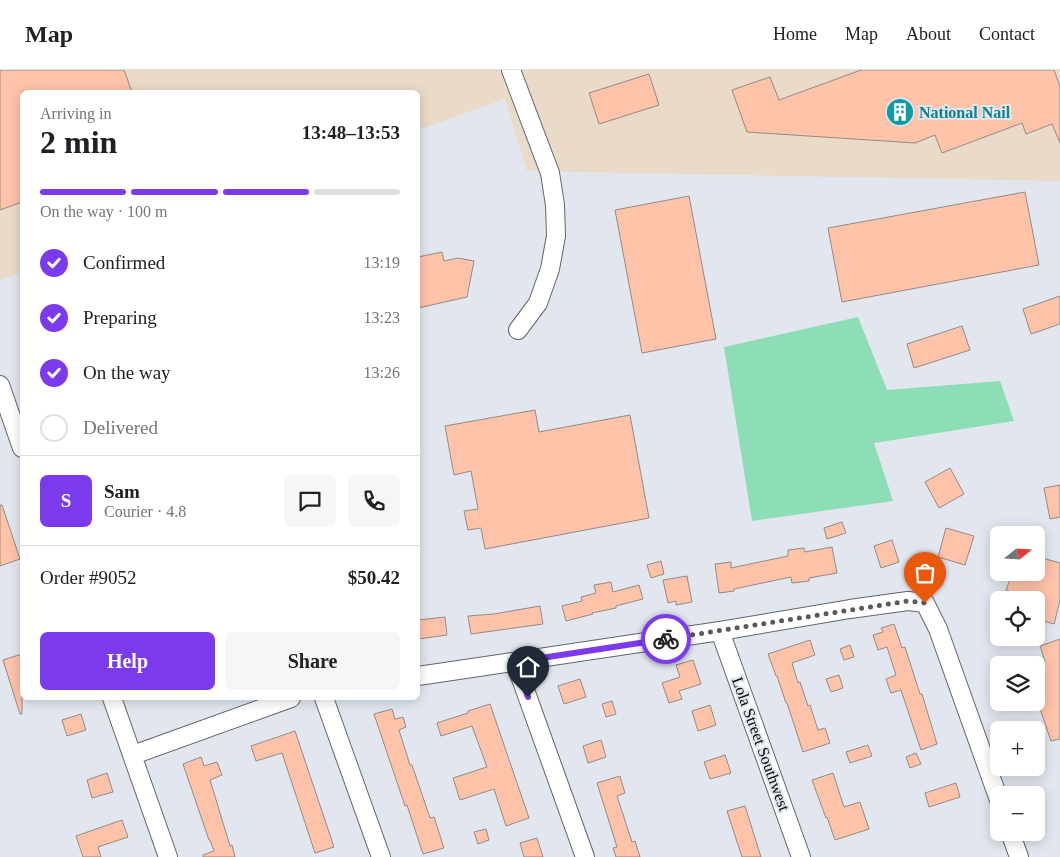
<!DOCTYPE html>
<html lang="en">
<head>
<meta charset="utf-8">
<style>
	:root { --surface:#fff; --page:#f6f6f6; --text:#202124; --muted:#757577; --line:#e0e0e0; --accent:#7c3aed }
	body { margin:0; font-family:Georgia,serif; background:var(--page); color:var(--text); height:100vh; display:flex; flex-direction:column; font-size:19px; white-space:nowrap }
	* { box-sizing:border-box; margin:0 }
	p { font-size:16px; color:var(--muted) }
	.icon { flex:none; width:28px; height:28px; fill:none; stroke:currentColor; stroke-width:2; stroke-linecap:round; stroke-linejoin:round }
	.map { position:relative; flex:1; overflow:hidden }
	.side { position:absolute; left:20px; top:20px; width:400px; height:610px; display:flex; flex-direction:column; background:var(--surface); border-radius:8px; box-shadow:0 2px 12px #0003 }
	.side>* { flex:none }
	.needle { width:32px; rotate:72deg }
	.fabs { position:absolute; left:990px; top:456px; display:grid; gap:10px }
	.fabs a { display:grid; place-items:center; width:55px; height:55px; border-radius:8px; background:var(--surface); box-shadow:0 2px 12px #0003; font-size:25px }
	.pin { position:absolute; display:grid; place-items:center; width:42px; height:42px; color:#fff; margin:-51px -21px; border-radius:50% 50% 50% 0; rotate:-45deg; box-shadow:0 0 5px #0007 }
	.pin .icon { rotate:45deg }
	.courier { position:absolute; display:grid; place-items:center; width:50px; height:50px; margin:-25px; border:4px solid #7c3aed; border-radius:50%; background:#fff; color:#222; box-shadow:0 1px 6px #0007 }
	.head em { font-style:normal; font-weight:600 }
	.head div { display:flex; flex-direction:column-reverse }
	.head { display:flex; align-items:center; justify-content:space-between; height:85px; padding:0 20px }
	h1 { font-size:32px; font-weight:600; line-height:38px }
	.bar { display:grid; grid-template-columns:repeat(4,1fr); gap:8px 5px; align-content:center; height:60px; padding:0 20px }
	.bar i { height:6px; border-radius:4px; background:var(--line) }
	.bar .on { background:var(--accent) }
	.bar p { grid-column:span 4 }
	.line { display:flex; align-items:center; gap:12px; padding:0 20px; border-top:1px solid var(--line) }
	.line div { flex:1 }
	.round { display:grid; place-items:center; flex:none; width:52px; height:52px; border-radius:8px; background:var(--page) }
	ol { padding:0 20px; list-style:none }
	li { display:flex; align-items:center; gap:15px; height:55px }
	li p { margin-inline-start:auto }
	li .icon { padding:5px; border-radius:50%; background:var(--accent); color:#fff; stroke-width:4 }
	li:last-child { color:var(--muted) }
	li i { width:28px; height:28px; border:2px solid var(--line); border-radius:50% }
	.primary-button { display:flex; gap:10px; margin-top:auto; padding:10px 20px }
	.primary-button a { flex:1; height:58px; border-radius:8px; background:var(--accent); color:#fff; font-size:20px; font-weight:600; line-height:58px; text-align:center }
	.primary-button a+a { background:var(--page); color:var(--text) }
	header { display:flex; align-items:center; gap:30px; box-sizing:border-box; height:70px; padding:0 25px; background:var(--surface); border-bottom:1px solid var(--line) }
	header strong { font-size:24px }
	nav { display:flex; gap:28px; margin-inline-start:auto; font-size:18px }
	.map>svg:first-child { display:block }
	.industrial { fill:#eadac8 }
	.green { fill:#8dddb7 }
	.building { fill:#fec3a9; stroke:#938a86 }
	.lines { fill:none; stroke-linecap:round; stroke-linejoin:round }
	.minor-casing { stroke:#61656c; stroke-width:20 }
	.minor { stroke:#fff; stroke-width:18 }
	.done { stroke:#56595d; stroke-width:5; stroke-dasharray:0 9 }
	.route { stroke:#7c3aed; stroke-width:6 }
	.labels { text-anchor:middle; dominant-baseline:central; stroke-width:4; stroke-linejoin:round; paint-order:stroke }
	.culture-label { font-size:16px; font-weight:bold; fill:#0d838f; stroke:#e2e7ef; text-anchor:start }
	.street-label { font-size:16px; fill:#0b0c0f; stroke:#e2e7ef }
</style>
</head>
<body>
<header>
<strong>Map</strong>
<nav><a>Home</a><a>Map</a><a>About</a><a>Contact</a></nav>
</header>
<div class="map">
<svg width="1060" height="787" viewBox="0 0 1060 787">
	<rect width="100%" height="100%" fill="#e2e7ef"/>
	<!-- industrial -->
	<path class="industrial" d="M0,0h1060v111l-533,-10 -22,-72 -87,31v-38h-396v180l-22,8z"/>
	<!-- green -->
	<path class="green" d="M858,247l29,73 113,-9 14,40 -140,22 19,58 -141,20 -28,-174z"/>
	<!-- building -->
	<path class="building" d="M0,0h124l8,22h-110v110l-22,8z
		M861,0h193l6,16v57l-8,-19 -26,10 -4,-11 -80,30 -7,-18 -20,8 -168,-11 -15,-42 38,-13 9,23z
		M649,4l10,31 -60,19 -10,-31z
		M1025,122l14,73 -197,37 -14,-74z
		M689,126l27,143 -74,14 -27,-143z
		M442,182l2,9 14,-3 16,3 -7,36 -49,11v-51z
		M1060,226v28l-29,10 -8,-25z
		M962,256l8,24 -56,18 -7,-24z
		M535,340l4,22 91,-17 19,103 -164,31 -4,-21 -13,2 -4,-19 14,-2 -7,-38 -17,4 -9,-49z
		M950,398l14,26 -25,14 -14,-26z
		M1060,415v32l-10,2 -6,-31z
		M0,435h2l18,54 -20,7z
		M842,452l4,11 -19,6 -3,-11z
		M946,458l28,8 -9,29 -27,-8z
		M892,470l7,22 -18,6 -7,-22z
		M832,477l5,26 -28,5v3l-17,2 -1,-6 -57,12v2l-15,2 -4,-29 16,-2v6l57,-12v-6l16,-2 1,4z
		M1039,487l21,6v38l-6,23 -18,-5v-19h-6l-24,-10 7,-18h10l11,5 1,-5h1z
		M661,491l3,13 -13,4 -4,-13z
		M687,506l5,26 -16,3v-4l-8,2 -5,-23z
		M611,512l2,10 26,-7 4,14 -27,7v2l-24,5 1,1 -27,7 -4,-15 20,-5 -1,-4 15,-4 -2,-8z
		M540,536l3,18 -72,10 -3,-18 26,-2z
		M445,547l2,18 -29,4v-19z
		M894,554l8,24 3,-1 15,47h2l15,50 -16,6 -20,-60 -10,3 -5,-14 10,-4 -9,-28 -9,3 -5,-15 10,-3 -2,-4z
		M1060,569v100l-9,2 -15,-44v-32l9,-3 -5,-16z
		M810,570l5,15 -23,8 6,20 2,-1 8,24 2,-1 8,25 7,-2 5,15 -27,9 -16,-49h-1l-9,-27h-1l-8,-22z
		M850,575l4,12 -10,3 -4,-11z
		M22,584v60h-2l-17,-54z
		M693,590l8,24 -22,7 3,8 -13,4 -7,-20 18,-6 -4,-12z
		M839,605l4,13 -12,4 -5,-13z
		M580,609l6,18 -22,7 -6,-18z
		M612,631l4,13 -10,3 -4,-13z
		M490,634l39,114 -23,8 -12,-37 -34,11 -7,-22 34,-11 -15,-41 -31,10 -4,-13 31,-10v-2z
		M710,635l6,20 -18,6 -6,-20z
		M392,639l3,10 8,-2 3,10 -7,3 11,35h2l18,53 4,-1 10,31 -21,6 -16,-49 -2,1 -31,-92z
		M81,644l5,16 -19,6 -5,-16z
		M295,661l39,116 -19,6 -33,-100 -26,8 -5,-15z
		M601,670l5,17 -18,6 -5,-17z
		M868,675l4,11 -22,7 -4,-11z
		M916,683l5,11 -11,4 -4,-11z
		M725,685l6,18 -21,6 -6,-17z
		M201,687l3,9 13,-4 5,13 -12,5 20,66 2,-1 3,12h-32v-2l11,-4 -4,-11h-1l-26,-76z
		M107,703l6,19 -21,6 -5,-18z
		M833,703l11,34 16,-5 9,27 -34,11 -8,-23 -1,1 -14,-38z
		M620,706l5,17 -8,3 15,46 3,-1 5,16h-24l-3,-9 4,-1 -20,-64z
		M956,713l4,14 -31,10 -4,-14z
		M745,736l16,51h-19l-15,-46z
		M122,750l6,17 -30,10 3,10h-18l-7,-21z
		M486,759l3,11 -11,4 -4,-12z
		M537,768l6,19h-19l-4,-14z"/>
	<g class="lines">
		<defs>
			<path id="minor" d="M511,0l39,103 5,32 1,31 -6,33 -12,34 -20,27
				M0,315l22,63
				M720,561l81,226
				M515,592l70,195
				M418,606l302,-45 130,-22 58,-8 17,2 13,26 61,171
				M112,628l56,159
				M324,628l57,159
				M133,685l158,-57
				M1010,762l9,25"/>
		</defs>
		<!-- minor casing -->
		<use href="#minor" class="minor-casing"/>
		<!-- minor -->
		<use href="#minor" class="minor"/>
	</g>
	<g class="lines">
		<!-- done -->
		<path class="done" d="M666,569l242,-38 17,2"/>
		<!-- route -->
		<path class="route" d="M528,627l-13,-35 151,-23"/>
	</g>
	<!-- icons -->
	<defs>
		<symbol id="building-disc" viewBox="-11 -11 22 22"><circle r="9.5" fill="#0f9aa8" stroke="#e2e7ef"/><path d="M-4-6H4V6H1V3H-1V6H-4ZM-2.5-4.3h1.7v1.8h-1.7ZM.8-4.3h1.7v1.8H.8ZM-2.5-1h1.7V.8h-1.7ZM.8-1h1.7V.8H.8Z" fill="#fff"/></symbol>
	</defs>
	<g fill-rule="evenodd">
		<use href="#building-disc" x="884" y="26" width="32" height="32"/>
	</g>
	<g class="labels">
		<!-- culture labels -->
		<g class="culture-label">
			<text x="919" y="42">National Nail</text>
		</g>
		<!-- street labels -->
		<g class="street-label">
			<text transform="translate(761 674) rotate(70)">Lola Street Southwest</text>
		</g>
	</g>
</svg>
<div class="fabs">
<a><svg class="needle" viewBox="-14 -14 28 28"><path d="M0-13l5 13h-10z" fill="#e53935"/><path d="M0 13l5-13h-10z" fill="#757577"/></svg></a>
<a><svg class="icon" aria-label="locate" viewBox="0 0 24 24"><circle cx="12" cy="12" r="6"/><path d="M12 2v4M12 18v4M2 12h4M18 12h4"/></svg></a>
<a><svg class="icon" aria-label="layers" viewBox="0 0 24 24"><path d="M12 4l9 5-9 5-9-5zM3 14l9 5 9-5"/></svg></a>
<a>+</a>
<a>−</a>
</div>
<div class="pin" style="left:925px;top:533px;background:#ea580c"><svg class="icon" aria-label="bag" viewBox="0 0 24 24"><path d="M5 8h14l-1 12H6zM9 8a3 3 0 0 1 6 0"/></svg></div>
<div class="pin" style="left:528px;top:627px;background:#1f2937"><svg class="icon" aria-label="home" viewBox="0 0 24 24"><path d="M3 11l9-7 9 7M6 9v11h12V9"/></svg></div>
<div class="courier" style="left:666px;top:569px"><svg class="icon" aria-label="bike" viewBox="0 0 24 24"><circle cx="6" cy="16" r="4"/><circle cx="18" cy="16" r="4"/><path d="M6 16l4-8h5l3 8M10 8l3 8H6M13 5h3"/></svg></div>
<section class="side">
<div class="head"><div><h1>2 min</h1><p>Arriving in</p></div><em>13:48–13:53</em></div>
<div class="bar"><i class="on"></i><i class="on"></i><i class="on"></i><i></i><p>On the way · 100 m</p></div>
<ol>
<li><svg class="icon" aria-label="check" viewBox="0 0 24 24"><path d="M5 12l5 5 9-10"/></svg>Confirmed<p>13:19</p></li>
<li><svg class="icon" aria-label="check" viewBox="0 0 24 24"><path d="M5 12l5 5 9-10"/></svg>Preparing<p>13:23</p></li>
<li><svg class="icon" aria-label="check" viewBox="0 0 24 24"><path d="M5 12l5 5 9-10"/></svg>On the way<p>13:26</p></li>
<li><i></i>Delivered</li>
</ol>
<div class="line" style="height:90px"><b class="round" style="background:var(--accent);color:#fff">S</b><div><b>Sam</b><p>Courier · 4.8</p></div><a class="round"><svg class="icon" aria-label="chat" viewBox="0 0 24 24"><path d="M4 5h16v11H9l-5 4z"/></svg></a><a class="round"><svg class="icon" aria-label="phone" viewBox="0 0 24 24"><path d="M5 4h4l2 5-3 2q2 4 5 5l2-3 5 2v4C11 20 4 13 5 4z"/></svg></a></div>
<div class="line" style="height:65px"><div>Order #9052</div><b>$50.42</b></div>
<div class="primary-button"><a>Help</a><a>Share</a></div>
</section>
</div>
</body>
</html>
